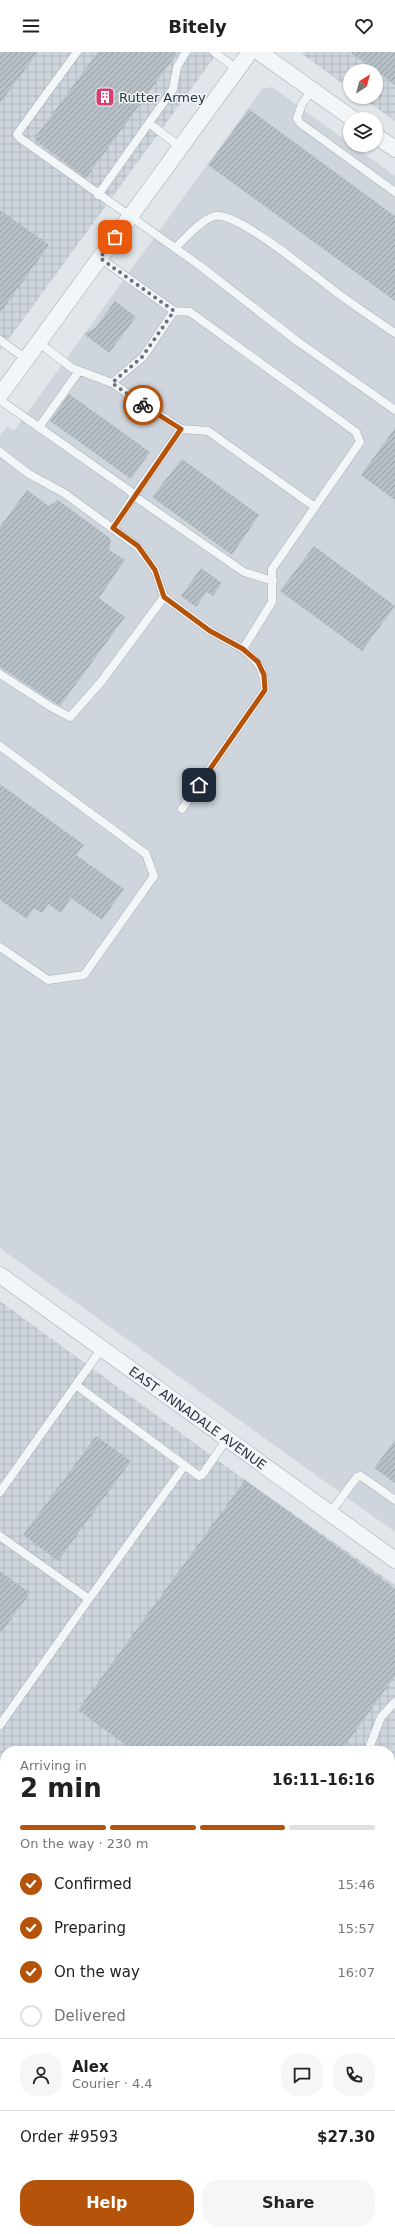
<!DOCTYPE html>
<html lang="en">
<head>
<meta charset="utf-8">
<style>
	:root { --surface:#fff; --page:#f6f6f6; --text:#222; --muted:#767676; --line:#e0e0e0; --accent:#b45309 }
	body { margin:0; font-family:"DejaVu Sans",sans-serif; background:var(--page); color:var(--text); height:100vh; display:flex; flex-direction:column; font-size:15px; white-space:nowrap }
	* { box-sizing:border-box; margin:0 }
	p { font-size:13px; color:var(--muted) }
	.icon { flex:none; width:22px; height:22px; fill:none; stroke:currentColor; stroke-width:2; stroke-linecap:round; stroke-linejoin:round }
	.map { position:relative; flex:1; overflow:hidden }
	.panel { position:absolute; left:0px; top:1694px; width:395px; height:488px; display:flex; flex-direction:column; background:var(--surface); border-radius:16px 16px 0 0; box-shadow:0 1px 3px #0004 }
	.panel>* { flex:none }
	.needle { width:26px; rotate:36deg }
	.tools { position:absolute; left:343px; top:12px; display:grid; gap:8px }
	.tools a { display:grid; place-items:center; width:40px; height:40px; border-radius:50%; background:var(--surface); box-shadow:0 1px 3px #0004; font-size:20px }
	.pin { position:absolute; display:grid; place-items:center; width:34px; height:34px; color:#fff; margin:-17px; border-radius:8px; box-shadow:0 2px 6px #0006 }
	.courier { position:absolute; display:grid; place-items:center; width:40px; height:40px; margin:-20px; border:3px solid #b45309; border-radius:50%; background:#fff; color:#222; box-shadow:0 1px 5px #0007 }
	.head em { font-style:normal; font-weight:700 }
	.head div { display:flex; flex-direction:column-reverse }
	.head { display:flex; align-items:center; justify-content:space-between; height:68px; padding:0 20px }
	h1 { font-size:26px; font-weight:700; line-height:30px }
	.bar { display:grid; grid-template-columns:repeat(4,1fr); gap:6px 4px; align-content:center; height:48px; padding:0 20px }
	.bar i { height:5px; border-radius:3px; background:var(--line) }
	.bar .selected { background:var(--accent) }
	.bar p { grid-column:span 4 }
	.line { display:flex; align-items:center; gap:10px; padding:0 20px; border-top:1px solid var(--line) }
	.line div { flex:1 }
	.round { display:grid; place-items:center; flex:none; width:42px; height:42px; border-radius:16px; background:var(--page) }
	ol { padding:0 20px; list-style:none }
	li { display:flex; align-items:center; gap:12px; height:44px }
	li p { margin-inline-start:auto }
	li .icon { padding:4px; border-radius:50%; background:var(--accent); color:#fff; stroke-width:4 }
	li:last-child { color:var(--muted) }
	li i { width:22px; height:22px; border:2px solid var(--line); border-radius:50% }
	.button { display:flex; gap:8px; margin-top:auto; padding:8px 20px }
	.button a { flex:1; height:46px; border-radius:16px; background:var(--accent); color:#fff; font-size:16px; font-weight:700; line-height:46px; text-align:center }
	.button a+a { background:var(--page); color:var(--text) }
	header { display:flex; justify-content:space-between; align-items:center; height:52px; padding:0 20px; background:var(--surface); font-size:18px; font-weight:700 }
	.map>svg:first-child { display:block }
	.built { fill:#ced5dc }
	.industrial { fill:url(#industrial-grid) }
	.building { fill:url(#building-hatch) }
	.lines { fill:none; stroke-linecap:round; stroke-linejoin:round }
	.lane-casing { stroke:#a5aeb4; stroke-width:9 }
	.street-casing { stroke:#a5aeb4; stroke-width:17 }
	.lane { stroke:#f3f6f8; stroke-width:8 }
	.street { stroke:#f3f6f8; stroke-width:16 }
	.rail { stroke:#798894; stroke-width:3; stroke-dasharray:2 4; stroke-linecap:butt }
	.done { stroke:#68747d; stroke-width:4; stroke-dasharray:0 7.2 }
	.route { stroke:#b45309; stroke-width:5 }
	.labels { text-anchor:middle; dominant-baseline:central; stroke-width:3; stroke-linejoin:round; paint-order:stroke }
	.poi-label { font-size:13px; fill:#283642; stroke:#f0f4f7; text-anchor:start }
	.street-label { font-size:13px; fill:#283642; stroke:#f0f4f7 }
</style>
</head>
<body>
<header><svg class="icon" aria-label="menu" viewBox="0 0 24 24"><path d="M4 6h16M4 12h16M4 18h16"/></svg>Bitely<svg class="icon" aria-label="heart" viewBox="0 0 24 24"><path d="M12 20l-8-8c-3-5 5-10 8-4 3-6 11-1 8 4z"/></svg></header>
<div class="map">
<svg width="395" height="2182" viewBox="0 0 395 2182">
	<defs>
		<pattern id="industrial-grid" width="8" height="8" patternUnits="userSpaceOnUse"><rect width="8" height="8" fill="#ced5dc"/><path d="M0 4h8M4 0v8" fill="none" stroke="#b1b7be"/></pattern>
		<pattern id="building-hatch" width="6" height="6" patternUnits="userSpaceOnUse"><rect width="6" height="6" fill="#b7c0c7"/><path d="M-1 1l2-2M0 6l6-6M5 7l2-2" fill="none" stroke="#959da3"/></pattern>
	</defs>
	<rect width="100%" height="100%" fill="#e0e6ea"/>
	<!-- built -->
	<path class="built" d="M272,35l123,89v1356l-395,-284v-812l7,-10 7,5 248,-342z"/>
	<!-- industrial -->
	<path class="industrial" d="M0,0h218l-218,299z
		M302,0h93v69l-34,-24h15v-26h-26v18l-48,-35z
		M0,1249l245,179 150,105v523l-5,-4v-353h-385v75l-5,-4z
		M0,1801l5,4v344l-5,-11z
		M390,2093l5,4v85h-388l1,-5h382z"/>
	<!-- building -->
	<path class="building" d="M0,0h38l-38,51z
		M98,0h80l-92,126 -52,-39z
		M350,0h45v33z
		M249,57l146,107v85l-187,-136z
		M0,158l49,35 -49,68z
		M115,249l21,16 -27,36 -25,-19 11,-6z
		M69,342l81,58 -19,27 -81,-58z
		M395,376v72l-34,-25z
		M182,407l77,56 -27,40 -80,-58z
		M27,438l22,16 9,-6 53,39 -2,11 16,10 -26,38 26,19 -65,89 -60,-39v-140z
		M314,494l81,60 -33,45 -82,-60z
		M201,516l21,15 -9,13 -6,-4 -11,15 -15,-11z
		M0,732l84,61 -8,10 48,34 -22,31 -31,-22 -10,15 -13,-9 -6,9 -8,-5 -7,11 -27,-19z
		M96,1384l35,25 -73,100 -35,-26z
		M395,1388v43l-21,-15z
		M245,1428l150,109v87l-54,75h-207l-56,-41z
		M0,1519l30,22 -30,41z"/>
	<g class="lines">
		<defs>
			<path id="lane" d="M77,0l-60,82 3,4 179,127 98,76 98,69
				M214,0l23,17
				M312,38l-10,14 -5,14 3,5 95,69
				M149,71l31,24
				M98,143l75,-106 4,-22 9,-15
				M175,196c11,-10 25,-28 40,-32 23,-5 104,64 125,79 18,13 37,26 55,38
				M100,206l74,53 16,1 166,120 4,10 -88,127v33l-29,47c16,14 21,19 22,41l-83,119
				M0,288l26,19
				M38,290l34,26 40,15 31,-26 31,-46
				M112,331l69,46 27,2 107,76
				M0,348l130,91 4,5 -21,32
				M39,375l40,-56
				M181,377l-47,67 110,76 29,9
				M0,400l29,22 35,19 74,54 17,23 9,27 46,34 33,18
				M0,622l51,33 19,10 31,-35 63,-85
				M0,694l146,108 8,22 -70,99 -36,5 -48,-33
				M76,1333l123,91 3,-1 25,-36
				M0,1440l102,-144
				M330,1461l27,-36 4,-1 34,24
				M0,1484l89,63 -89,126
				M89,1547l96,-134
				M368,1699l13,-34 14,-15
				M390,1710l5,4
				M390,1761l5,3
				M390,1807l5,4
				M390,1932l5,3
				M0,2090l5,3
				M0,2118l5,-5
				M204,2177l7,5
				M323,2182l3,-5"/>
			<g id="street">
				<path d="M259,0l94,67"/>
				<path d="M376,84l19,13"/>
				<path d="M0,343l250,-343"/>
				<path id="s1" d="M0,1223l395,285"/>
			</g>
		</defs>
		<!-- lane casing -->
		<use href="#lane" class="lane-casing"/>
		<!-- street casing -->
		<use href="#street" class="street-casing"/>
		<!-- lane -->
		<use href="#lane" class="lane"/>
		<!-- street -->
		<use href="#street" class="street"/>
		<!-- rail -->
		<path class="rail" d="M0,1780l5,4
			M390,2061l5,3
			M390,2088l5,5"/>
	</g>
	<g class="lines">
		<!-- done -->
		<path class="done" d="M115,185l-15,21 74,53 -32,46 -30,26 31,22"/>
		<!-- route -->
		<path class="route" d="M143,353l38,24 -68,99 25,18 17,24 9,27 46,34 33,18 15,13 6,13 1,15 -66,95"/>
	</g>
	<!-- icons -->
	<defs>
		<symbol id="building-square" viewBox="-11 -11 22 22"><rect x="-9" y="-9" width="18" height="18" rx="4" fill="#d54071" stroke="#f0f4f7"/><path d="M-4-6H4V6H1V3H-1V6H-4ZM-2.5-4.3h1.7v1.8h-1.7ZM.8-4.3h1.7v1.8H.8ZM-2.5-1h1.7V.8h-1.7ZM.8-1h1.7V.8H.8Z" fill="#fff"/></symbol>
	</defs>
	<g fill-rule="evenodd">
		<use href="#building-square" x="94" y="34" width="22" height="22"/>
	</g>
	<g class="labels">
		<!-- poi labels -->
		<g class="poi-label">
			<text x="119" y="45">Rutter Armey</text>
		</g>
		<!-- street labels -->
		<g class="street-label">
			<text stroke="none"><textPath href="#s1" startOffset="244">EAST ANNADALE AVENUE</textPath></text>
		</g>
	</g>
</svg>
<div class="tools">
<a><svg class="needle" viewBox="-14 -14 28 28"><path d="M0-13l5 13h-10z" fill="#e53935"/><path d="M0 13l5-13h-10z" fill="#767676"/></svg></a>
<a><svg class="icon" aria-label="layers" viewBox="0 0 24 24"><path d="M12 4l9 5-9 5-9-5zM3 14l9 5 9-5"/></svg></a>
</div>
<div class="pin" style="left:115px;top:185px;background:#ea580c"><svg class="icon" aria-label="bag" viewBox="0 0 24 24"><path d="M5 8h14l-1 12H6zM9 8a3 3 0 0 1 6 0"/></svg></div>
<div class="pin" style="left:199px;top:733px;background:#1f2937"><svg class="icon" aria-label="home" viewBox="0 0 24 24"><path d="M3 11l9-7 9 7M6 9v11h12V9"/></svg></div>
<div class="courier" style="left:143px;top:353px"><svg class="icon" aria-label="bike" viewBox="0 0 24 24"><circle cx="6" cy="16" r="4"/><circle cx="18" cy="16" r="4"/><path d="M6 16l4-8h5l3 8M10 8l3 8H6M13 5h3"/></svg></div>
<section class="panel">
<div class="head"><div><h1>2 min</h1><p>Arriving in</p></div><em>16:11–16:16</em></div>
<div class="bar"><i class="selected"></i><i class="selected"></i><i class="selected"></i><i></i><p>On the way · 230 m</p></div>
<ol>
<li><svg class="icon" aria-label="check" viewBox="0 0 24 24"><path d="M5 12l5 5 9-10"/></svg>Confirmed<p>15:46</p></li>
<li><svg class="icon" aria-label="check" viewBox="0 0 24 24"><path d="M5 12l5 5 9-10"/></svg>Preparing<p>15:57</p></li>
<li><svg class="icon" aria-label="check" viewBox="0 0 24 24"><path d="M5 12l5 5 9-10"/></svg>On the way<p>16:07</p></li>
<li><i></i>Delivered</li>
</ol>
<div class="line" style="height:72px"><a class="round"><svg class="icon" aria-label="person" viewBox="0 0 24 24"><circle cx="12" cy="8" r="4"/><path d="M4 21q1-7 8-7t8 7"/></svg></a><div><b>Alex</b><p>Courier · 4.4</p></div><a class="round"><svg class="icon" aria-label="chat" viewBox="0 0 24 24"><path d="M4 5h16v11H9l-5 4z"/></svg></a><a class="round"><svg class="icon" aria-label="phone" viewBox="0 0 24 24"><path d="M5 4h4l2 5-3 2q2 4 5 5l2-3 5 2v4C11 20 4 13 5 4z"/></svg></a></div>
<div class="line" style="height:52px"><div>Order #9593</div><b>$27.30</b></div>
<div class="button"><a>Help</a><a>Share</a></div>
</section>
</div>
</body>
</html>
